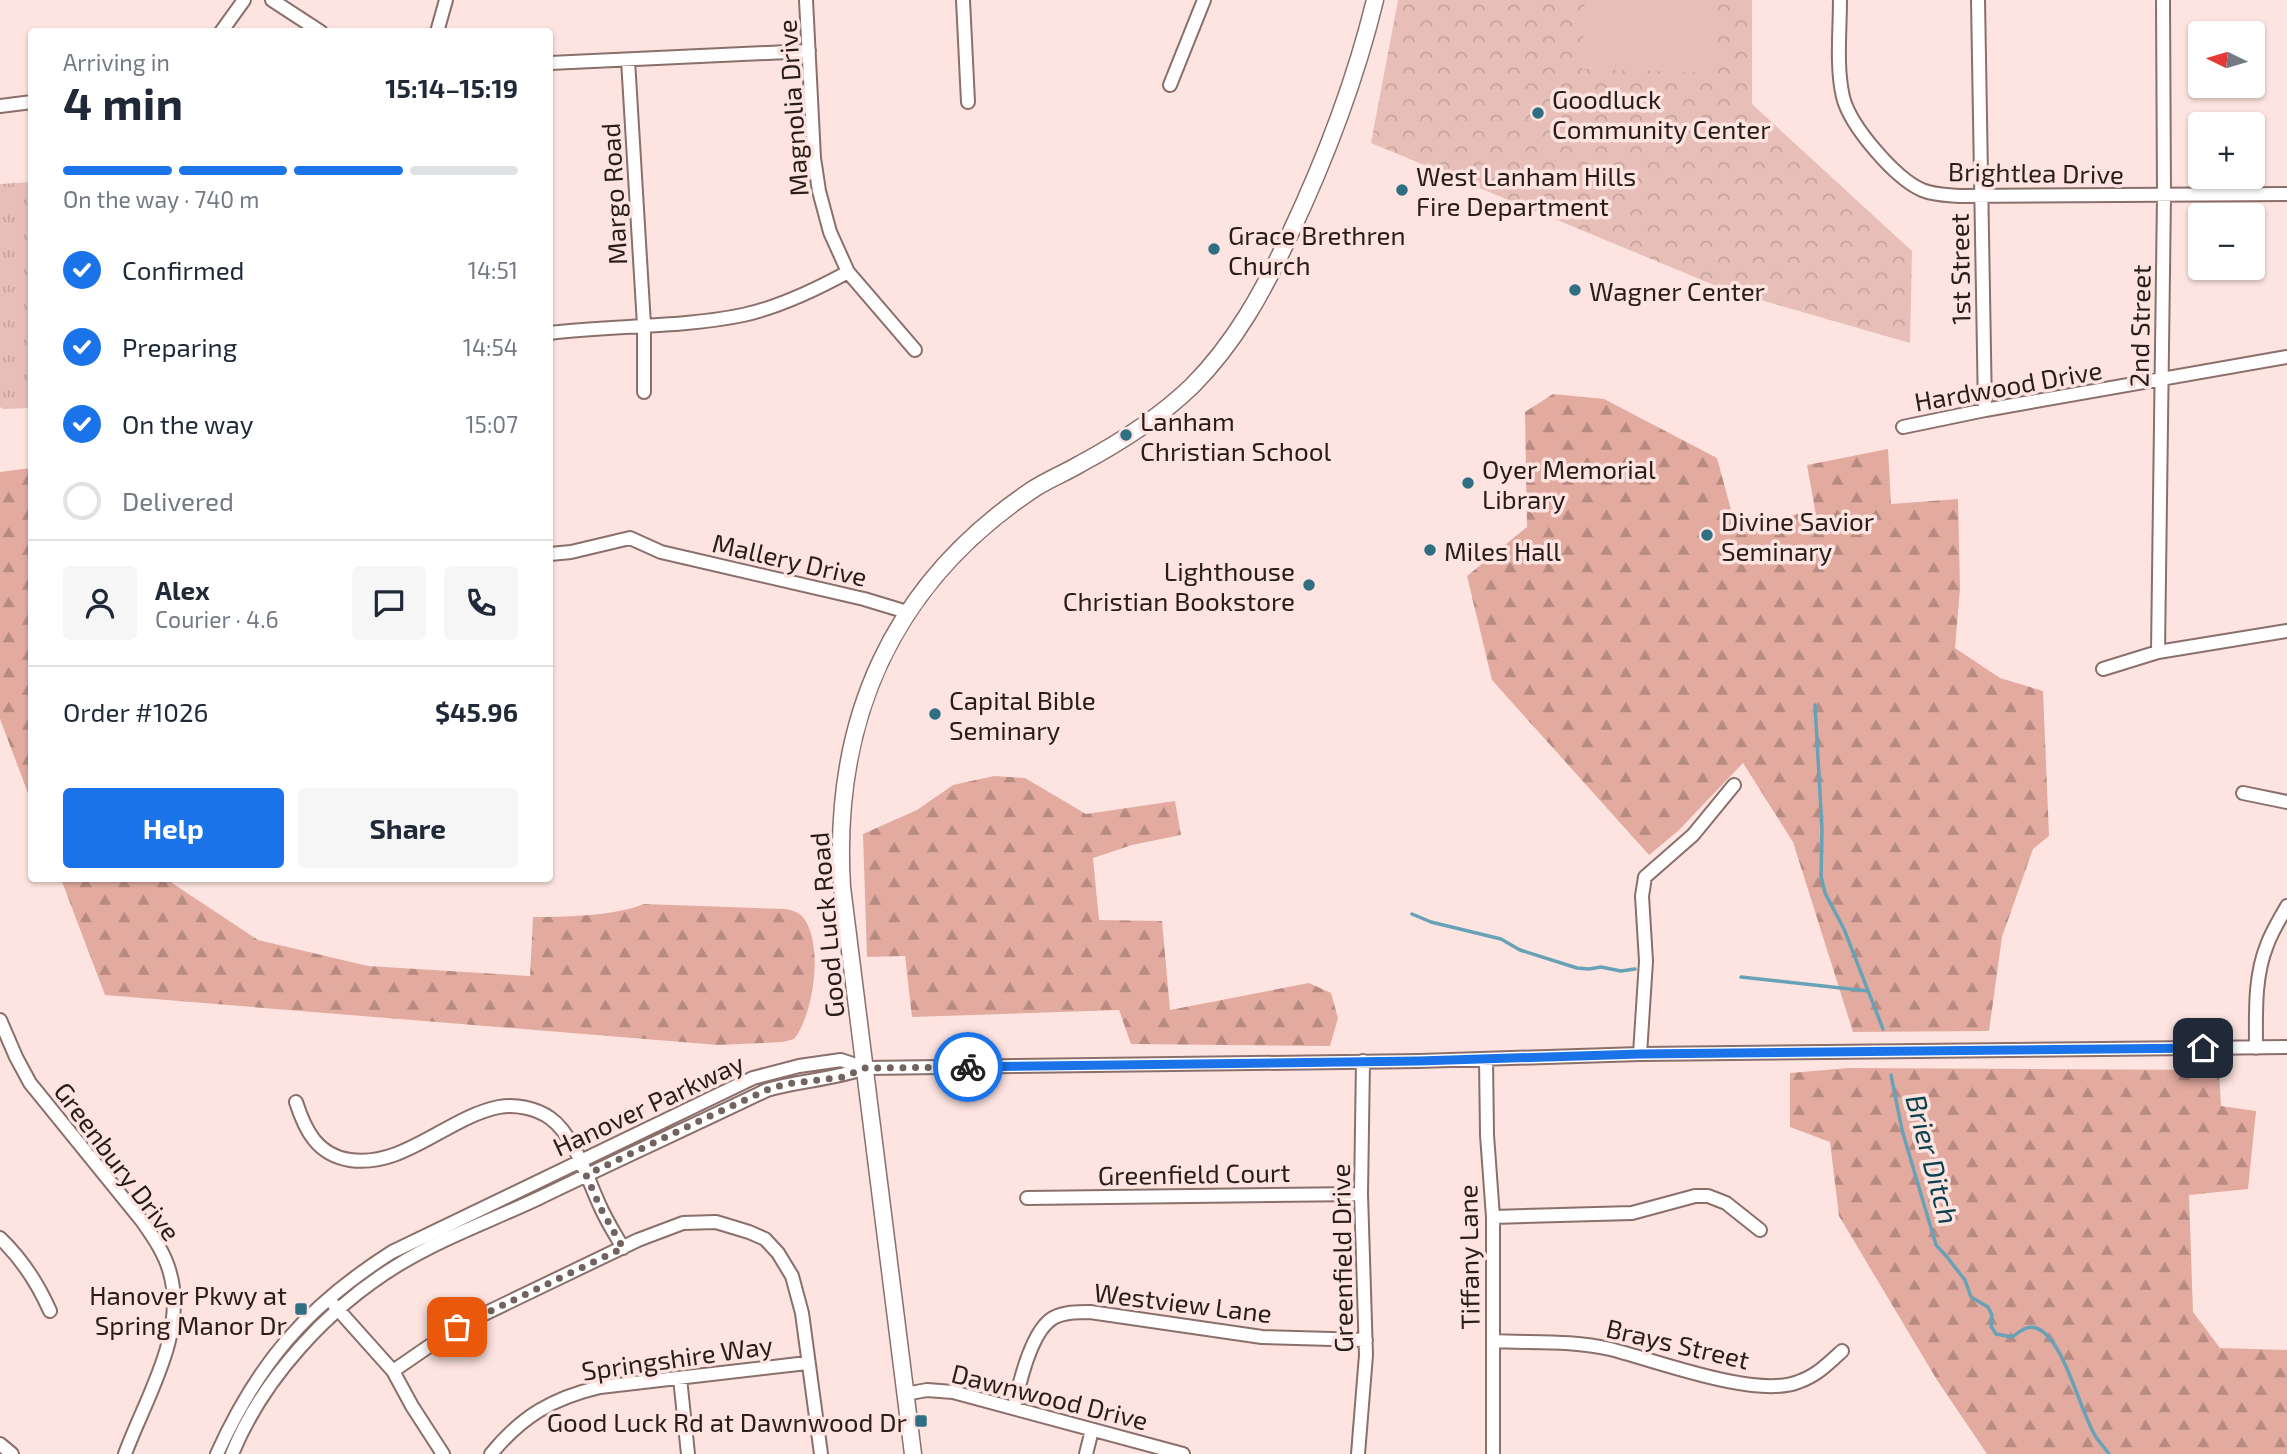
<!DOCTYPE html>
<html lang="en">
<head>
<meta charset="utf-8">
<style>
	:root { --surface:#fff; --page:#f6f6f7; --text:#1f2937; --muted:#747a83; --line:#e0e1e3; --accent:#1a73e8 }
	body { margin:0; font-family:"Exo 2",sans-serif; background:var(--page); color:var(--text); height:100vh; display:flex; flex-direction:column; font-size:26px; white-space:nowrap }
	* { box-sizing:border-box; margin:0 }
	p { font-size:23px; color:var(--muted) }
	.icon { flex:none; width:38px; height:38px; fill:none; stroke:currentColor; stroke-width:2; stroke-linecap:round; stroke-linejoin:round }
	.map { position:relative; flex:1; overflow:hidden }
	.drawer { position:absolute; left:28px; top:28px; width:525px; height:854px; display:flex; flex-direction:column; background:var(--surface); border-radius:7px; box-shadow:0 2px 5px #0004 }
	.drawer>* { flex:none }
	.needle { width:46px; rotate:275deg }
	.tools { position:absolute; left:2188px; top:21px; display:grid; gap:14px }
	.tools a { display:grid; place-items:center; width:77px; height:77px; border-radius:7px; background:var(--surface); box-shadow:0 2px 5px #0004; font-size:35px }
	.pin { position:absolute; display:grid; place-items:center; width:60px; height:60px; color:#fff; margin:-30px; border-radius:14px; box-shadow:0 4px 10px #0006 }
	.courier { position:absolute; display:grid; place-items:center; width:70px; height:70px; margin:-35px; border:5px solid #1a73e8; border-radius:50%; background:#fff; color:#222; box-shadow:0 2px 9px #0007 }
	.summary em { font-style:normal; font-weight:700 }
	.summary div { display:flex; flex-direction:column-reverse }
	.summary { display:flex; align-items:center; justify-content:space-between; height:119px; padding:0 35px }
	h1 { font-size:46px; font-weight:700; line-height:52px }
	.bar { display:grid; grid-template-columns:repeat(4,1fr); gap:10px 7px; align-content:center; height:84px; padding:0 35px }
	.bar i { height:9px; border-radius:5px; background:var(--line) }
	.bar .selected { background:var(--accent) }
	.bar p { grid-column:span 4 }
	.line { display:flex; align-items:center; gap:18px; padding:0 35px; border-top:2px solid var(--line) }
	.line div { flex:1 }
	.round { display:grid; place-items:center; flex:none; width:74px; height:74px; border-radius:7px; background:var(--page) }
	ol { padding:0 35px; list-style:none }
	li { display:flex; align-items:center; gap:21px; height:77px }
	li p { margin-inline-start:auto }
	li .icon { padding:7px; border-radius:50%; background:var(--accent); color:#fff; stroke-width:4 }
	li:last-child { color:var(--muted) }
	li i { width:38px; height:38px; border:4px solid var(--line); border-radius:50% }
	.button { display:flex; gap:14px; margin-top:auto; padding:14px 35px }
	.button a { flex:1; height:80px; border-radius:7px; background:var(--accent); color:#fff; font-size:28px; font-weight:700; line-height:80px; text-align:center }
	.button a+a { background:var(--page); color:var(--text) }
	.map>svg:first-child { display:block }
	.grass { fill:url(#grass-tufts) }
	.forest { fill:url(#forest-firs) }
	.park { fill:url(#park-crowns) }
	.pitch { fill:#e8bfb8 }
	.lines { fill:none; stroke-linecap:round; stroke-linejoin:round }
	.stream { stroke:#67a2b6; stroke-width:3.5 }
	.minor-casing { stroke:#8a6f6a; stroke-width:16 }
	.major-casing { stroke:#8a6f6a; stroke-width:19 }
	.minor { stroke:#fff; stroke-width:12 }
	.major { stroke:#fff; stroke-width:16 }
	.done { stroke:#736360; stroke-width:7; stroke-dasharray:0 12.6 }
	.route { stroke:#1a73e8; stroke-width:9 }
	.poi-dot { fill:#2e6f83; stroke:#fde4e0; stroke-width:2.5 }
	.labels { text-anchor:middle; dominant-baseline:central; stroke-width:7; stroke-linejoin:round; paint-order:stroke }
	.poi-label { font-size:26px; fill:#281d1b; stroke:#fde4e0; text-anchor:start }
	.street-label { font-size:26px; fill:#281d1b; stroke:#fde4e0 }
	.water-label { font-size:28px; font-style:italic; fill:#0a404f; stroke:#fde4e0 }
</style>
</head>
<body>
<div class="map">
<svg width="2287" height="1454" viewBox="0 0 2287 1454">
	<defs>
		<pattern id="grass-tufts" width="24" height="20" patternUnits="userSpaceOnUse" patternTransform="scale(1.75)"><rect width="24" height="20" fill="#e8bfb8"/><path d="M3 7l-1-3M5 7V3M7 7l1-3M15 17l-1-3M17 17v-4M19 17l1-3" fill="none" stroke="#c7a49e"/></pattern>
		<pattern id="forest-firs" width="22" height="20" patternUnits="userSpaceOnUse" patternTransform="scale(1.75)"><rect width="22" height="20" fill="#e3aba0"/><path d="M5 1l3.5 6h-7zM16 11l3.5 6h-7z" fill="#b88b82"/></pattern>
		<pattern id="park-crowns" width="20" height="18" patternUnits="userSpaceOnUse" patternTransform="scale(1.75)"><rect width="20" height="18" fill="#e8bfb8"/><path d="M2 6a3 3 0 1 1 6 0M12 15a3 3 0 1 1 6 0" fill="none" stroke="#c7a49e"/></pattern>
	</defs>
	<rect width="100%" height="100%" fill="#fde4e0"/>
	<!-- grass -->
	<path class="grass" d="M31,182v226l-28,1 -3,-2v-223z"/>
	<!-- forest -->
	<path class="forest" d="M1553,394l51,5 113,59 19,70 79,-18 -8,-45 81,-16 3,55 67,-5 2,90 -5,59 45,30 43,13 6,145 -16,13 -31,88 -13,94 -136,1 -60,-190 -50,-79 -65,68 -29,24 -157,-175 -25,-104 60,-49 -2,-115z
		M31,468h1l-1,333 -31,-82v-247z
		M994,776l31,2 61,36 89,-13 6,34 -49,10 -39,13 6,62 63,1 8,89 139,-27 22,10 7,25 -8,28 -199,-2 -12,-34 -207,7 -7,-61 -38,1 -4,-123 54,-24 36,-25z
		M61,879h105l92,61 110,26 162,10 3,-59c32,0 82,-1 111,-13l142,5c5,1 11,3 15,6 24,24 13,100 -7,124l-11,3 -65,3 -613,-50z
		M1849,1068l370,2 2,36 35,5 -8,78 -59,6 4,117 27,36 67,2v104h-300l-50,-74 -98,-164 -9,-74 -40,-15v-54z"/>
	<!-- park -->
	<path class="park" d="M1398,0h354v104l160,147 -2,92 -184,-53 -355,-147z"/>
	<!-- pitch -->
	<path class="pitch" d="M1585,0h132l-5,73 -130,-4z"/>
	<g class="lines">
		<!-- stream -->
		<path class="stream" d="M1815,705l7,124 -1,47 4,17 19,36 39,100
			M1412,914l19,8 70,17 19,11 57,18 12,1 12,-2 20,4 14,-2
			M1741,977l127,14
			M1891,1075l11,55 34,115 11,12 18,23 6,17 17,10 4,8 -1,11 5,8 16,3c8,-5 14,-12 24,-9 28,9 44,85 60,109 4,6 9,11 13,17"/>
		<defs>
			<path id="minor" d="M272,0l49,32
				M806,0l8,158 5,33 11,41 18,40 67,78
				M963,0l5,102
				M1840,0c0,31 -4,67 3,97 7,29 52,81 79,93 12,5 25,5 37,6l328,-2
				M1978,0l7,410
				M221,32l23,-32
				M437,32l9,-32
				M628,60l16,265v67
				M550,63l259,-12
				M1170,85l34,-85
				M0,106l32,-4
				M550,333c64,-8 130,-5 193,-18 37,-8 72,-25 105,-43
				M1903,427l82,-17 302,-53
				M550,554l21,-2 59,-14 31,14 203,47 43,13
				M2158,652l6,-456 -1,-196
				M2103,669l55,-17 129,-21
				M2243,793l44,9
				M0,1020l16,37 14,26 112,138c12,17 23,33 28,52 17,61 -25,126 -45,181
				M2256,1048c0,-34 -2,-71 11,-103 5,-14 13,-26 20,-39
				M1640,1054l6,-93 -4,-65 3,-19 48,-42 41,-50
				M1486,1059l1,76 6,82v237
				M296,1102c9,28 21,53 54,58 54,8 98,-43 149,-53 16,-3 37,1 51,11 24,17 38,62 50,88 6,14 15,28 23,42
				M1027,1198l334,-4
				M1493,1217l139,-4 63,-17h13l18,7 34,27
				M0,1238c22,21 38,46 50,73
				M334,1305l59,66 19,35 31,48
				M1493,1341c39,2 79,-1 117,8 45,11 146,50 188,33 18,-6 30,-18 44,-31
				M393,1371l64,-44 181,-87 45,-17 33,-1 33,10 16,7 13,14 14,23 10,37 19,141
				M680,1378l8,76
				M905,1394l22,-4 26,2 230,62
				M1014,1408c5,-24 17,-77 39,-90 11,-6 24,-6 37,-6l172,25 104,3
				M0,1444l12,10
				M217,1454c41,-91 90,-148 175,-202l361,-174 46,-12 42,-6 24,8
				M232,1454c31,-76 96,-146 166,-189 44,-27 92,-44 139,-66 76,-37 153,-72 230,-109 33,-10 66,-10 98,-22l554,-7 221,-7 647,-7
				M491,1454c31,-38 62,-56 109,-67l207,-24
				M1086,1454l6,-24
				M1358,1454l8,-99 -5,-161 2,-133"/>
			<path id="major" d="M913,1454l-71,-567c-10,-167 50,-303 190,-397 15,-10 33,-17 48,-26 41,-22 79,-46 112,-78 43,-43 72,-96 97,-150 36,-76 66,-154 86,-236"/>
		</defs>
		<!-- minor casing -->
		<use href="#minor" class="minor-casing"/>
		<!-- major casing -->
		<use href="#major" class="major-casing"/>
		<!-- minor -->
		<use href="#minor" class="minor"/>
		<!-- major -->
		<use href="#major" class="major"/>
	</g>
	<g class="lines">
		<!-- done -->
		<path class="done" d="M457,1327l166,-79 -22,-39 -15,-34 126,-60 55,-25 19,-6 57,-7 22,-9 103,-1"/>
		<!-- route -->
		<path class="route" d="M968,1067l451,-6 221,-7 563,-6"/>
	</g>
	<!-- markers -->
	<g class="poi-dot">
		<circle cx="1538" cy="113" r="7"/>
		<circle cx="1402" cy="190" r="7"/>
		<circle cx="1214" cy="249" r="7"/>
		<circle cx="1575" cy="290" r="7"/>
		<circle cx="1126" cy="435" r="7"/>
		<circle cx="1468" cy="483" r="7"/>
		<circle cx="1707" cy="535" r="7"/>
		<circle cx="1430" cy="550" r="7"/>
		<circle cx="1309" cy="585" r="7"/>
		<circle cx="935" cy="714" r="7"/>
		<rect x="294" y="1302" width="14" height="14" rx="3.5"/>
		<rect x="914" y="1414" width="14" height="14" rx="3.5"/>
	</g>
	<g class="labels">
		<!-- poi labels -->
		<g class="poi-label">
			<text x="1552" y="98">Goodluck<tspan x="1552" dy="30">Community Center</tspan></text>
			<text x="1416" y="175">West Lanham Hills<tspan x="1416" dy="30">Fire Department</tspan></text>
			<text x="1228" y="234">Grace Brethren<tspan x="1228" dy="30">Church</tspan></text>
			<text x="1589" y="290">Wagner Center</text>
			<text x="1140" y="420">Lanham<tspan x="1140" dy="30">Christian School</tspan></text>
			<text x="1482" y="468">Oyer Memorial<tspan x="1482" dy="30">Library</tspan></text>
			<text x="1721" y="520">Divine Savior<tspan x="1721" dy="30">Seminary</tspan></text>
			<text x="1444" y="550">Miles Hall</text>
			<text x="1295" y="570" text-anchor="end">Lighthouse<tspan x="1295" dy="30">Christian Bookstore</tspan></text>
			<text x="949" y="699">Capital Bible<tspan x="949" dy="30">Seminary</tspan></text>
			<text x="287" y="1294" text-anchor="end">Hanover Pkwy at<tspan x="287" dy="30">Spring Manor Dr</tspan></text>
			<text x="907" y="1421" text-anchor="end">Good Luck Rd at Dawnwood Dr</text>
		</g>
		<!-- street labels -->
		<g class="street-label">
			<text transform="translate(792 108) rotate(-94)">Magnolia Drive</text>
			<text transform="translate(2036 172) rotate(1)">Brightlea Drive</text>
			<text transform="translate(613 194) rotate(-93)">Margo Road</text>
			<text transform="translate(1959 269) rotate(-91)">1st Street</text>
			<text transform="translate(2139 326) rotate(-89)">2nd Street</text>
			<text transform="translate(2008 385) rotate(-10)">Hardwood Drive</text>
			<text transform="translate(790 559) rotate(13)">Mallery Drive</text>
			<text transform="translate(826 925) rotate(-95)">Good Luck Road</text>
			<text transform="translate(648 1104) rotate(-25)">Hanover Parkway</text>
			<text transform="translate(118 1161) rotate(53)">Greenbury Drive</text>
			<text transform="translate(1194 1173) rotate(-1)">Greenfield Court</text>
			<text transform="translate(1468 1257) rotate(-91)">Tiffany Lane</text>
			<text transform="translate(1341 1258) rotate(-91)">Greenfield Drive</text>
			<text transform="translate(1183 1302) rotate(7)">Westview Lane</text>
			<text transform="translate(1678 1343) rotate(13)">Brays Street</text>
			<text transform="translate(677 1357) rotate(-8)">Springshire Way</text>
			<text transform="translate(1050 1396) rotate(14)">Dawnwood Drive</text>
		</g>
		<!-- water labels -->
		<g class="water-label">
			<text transform="translate(1933 1159) rotate(75)">Brier Ditch</text>
		</g>
	</g>
</svg>
<div class="tools">
<a><svg class="needle" viewBox="-14 -14 28 28"><path d="M0-13l5 13h-10z" fill="#e53935"/><path d="M0 13l5-13h-10z" fill="#747a83"/></svg></a>
<a>+</a>
<a>−</a>
</div>
<div class="pin" style="left:457px;top:1327px;background:#ea580c"><svg class="icon" aria-label="bag" viewBox="0 0 24 24"><path d="M5 8h14l-1 12H6zM9 8a3 3 0 0 1 6 0"/></svg></div>
<div class="pin" style="left:2203px;top:1048px;background:#1f2937"><svg class="icon" aria-label="home" viewBox="0 0 24 24"><path d="M3 11l9-7 9 7M6 9v11h12V9"/></svg></div>
<div class="courier" style="left:968px;top:1067px"><svg class="icon" aria-label="bike" viewBox="0 0 24 24"><circle cx="6" cy="16" r="4"/><circle cx="18" cy="16" r="4"/><path d="M6 16l4-8h5l3 8M10 8l3 8H6M13 5h3"/></svg></div>
<section class="drawer">
<div class="summary"><div><h1>4 min</h1><p>Arriving in</p></div><em>15:14–15:19</em></div>
<div class="bar"><i class="selected"></i><i class="selected"></i><i class="selected"></i><i></i><p>On the way · 740 m</p></div>
<ol>
<li><svg class="icon" aria-label="check" viewBox="0 0 24 24"><path d="M5 12l5 5 9-10"/></svg>Confirmed<p>14:51</p></li>
<li><svg class="icon" aria-label="check" viewBox="0 0 24 24"><path d="M5 12l5 5 9-10"/></svg>Preparing<p>14:54</p></li>
<li><svg class="icon" aria-label="check" viewBox="0 0 24 24"><path d="M5 12l5 5 9-10"/></svg>On the way<p>15:07</p></li>
<li><i></i>Delivered</li>
</ol>
<div class="line" style="height:126px"><a class="round"><svg class="icon" aria-label="person" viewBox="0 0 24 24"><circle cx="12" cy="8" r="4"/><path d="M4 21q1-7 8-7t8 7"/></svg></a><div><b>Alex</b><p>Courier · 4.6</p></div><a class="round"><svg class="icon" aria-label="chat" viewBox="0 0 24 24"><path d="M4 5h16v11H9l-5 4z"/></svg></a><a class="round"><svg class="icon" aria-label="phone" viewBox="0 0 24 24"><path d="M5 4h4l2 5-3 2q2 4 5 5l2-3 5 2v4C11 20 4 13 5 4z"/></svg></a></div>
<div class="line" style="height:91px"><div>Order #1026</div><b>$45.96</b></div>
<div class="button"><a>Help</a><a>Share</a></div>
</section>
</div>
</body>
</html>
